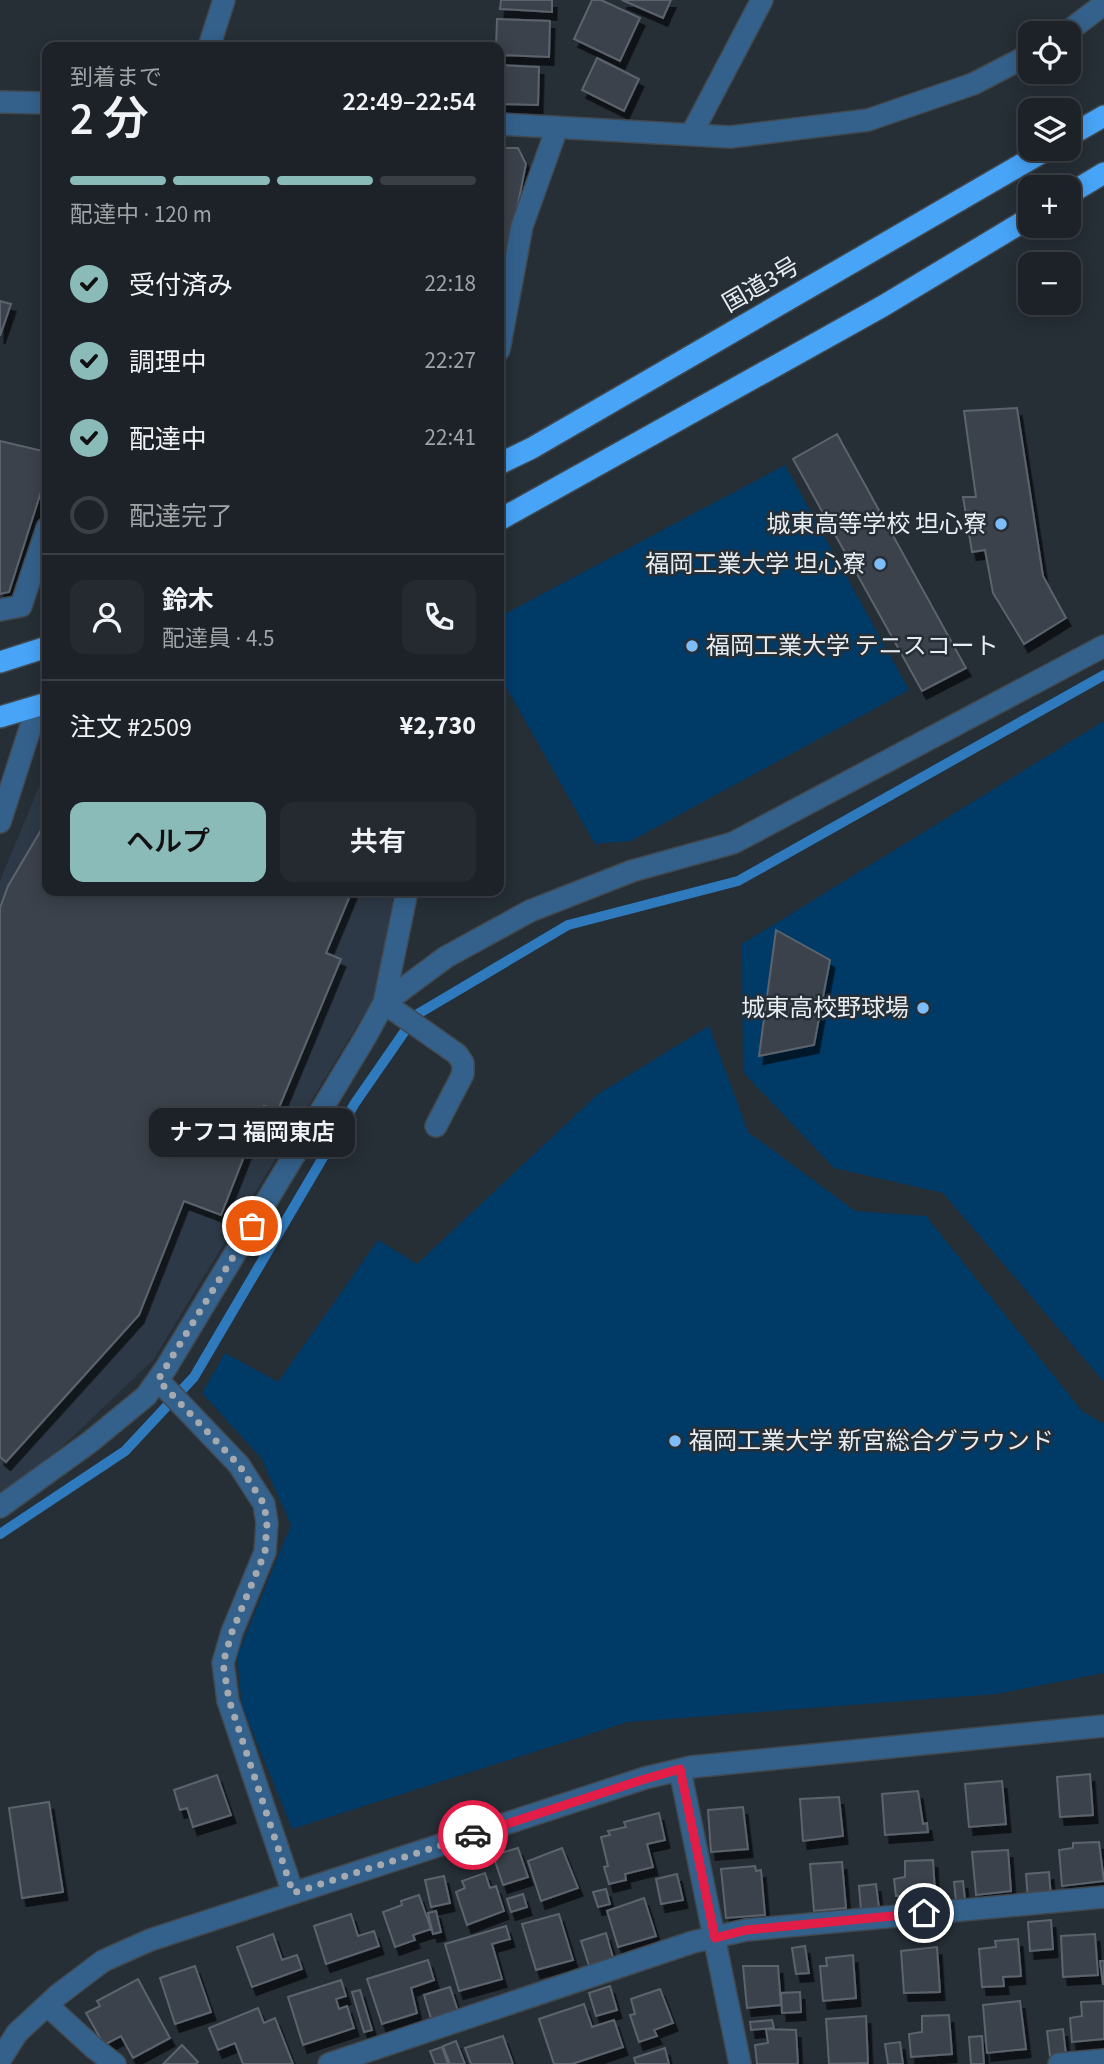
<!DOCTYPE html>
<html lang="ja">
<head>
<meta charset="utf-8">
<style>
	:root { --surface:#1c2228; --page:#252a30; --text:#f1f3f6; --muted:#a0a4a8; --line:#3a3f45; --accent:#8bbbb9 }
	body { margin:0; font-family:"Source Sans 3","Noto Sans JP",sans-serif; background:var(--page); color:var(--text); height:100vh; display:flex; flex-direction:column; font-size:26px; white-space:nowrap }
	* { box-sizing:border-box; margin:0 }
	p { font-size:23px; color:var(--muted) }
	.icon { flex:none; width:38px; height:38px; fill:none; stroke:currentColor; stroke-width:2; stroke-linecap:round; stroke-linejoin:round }
	.map { position:relative; flex:1; overflow:hidden }
	.details { position:absolute; left:42px; top:42px; width:462px; height:854px; display:flex; flex-direction:column; background:var(--surface); border-radius:14px; box-shadow:0 4px 18px #0003,0 0 0 2px var(--line) }
	.details>* { flex:none }
	.fabs { position:absolute; left:1018px; top:21px; display:grid; gap:14px }
	.fabs a { display:grid; place-items:center; width:63px; height:63px; border-radius:14px; background:var(--surface); box-shadow:0 4px 18px #0003,0 0 0 2px var(--line); font-size:35px }
	.pin { position:absolute; display:grid; place-items:center; width:60px; height:60px; color:#fff; margin:-30px; border:4px solid #fff; border-radius:50%; box-shadow:0 2px 7px #0007 }
	.courier { position:absolute; display:grid; place-items:center; width:70px; height:70px; margin:-35px; border:5px solid #e11d48; border-radius:50%; background:#fff; color:#222; box-shadow:0 2px 9px #0007 }
	.bubble { position:absolute; height:49px; border-radius:14px; background:var(--surface); box-shadow:0 4px 18px #0003,0 0 0 2px var(--line); font-size:23px; font-weight:600; line-height:49px; text-align:center }
	.summary em { font-style:normal; font-weight:600 }
	.summary div { display:flex; flex-direction:column-reverse }
	.summary { display:flex; align-items:center; justify-content:space-between; height:119px; padding:0 28px }
	h1 { font-size:46px; font-weight:600; line-height:52px }
	.bar { display:grid; grid-template-columns:repeat(4,1fr); gap:10px 7px; align-content:center; height:84px; padding:0 28px }
	.bar i { height:9px; border-radius:5px; background:var(--line) }
	.bar .current { background:var(--accent) }
	.bar p { grid-column:span 4 }
	.line { display:flex; align-items:center; gap:18px; padding:0 28px; border-top:2px solid var(--line) }
	.line div { flex:1 }
	.round { display:grid; place-items:center; flex:none; width:74px; height:74px; border-radius:14px; background:var(--page) }
	ol { padding:0 28px; list-style:none }
	li { display:flex; align-items:center; gap:21px; height:77px }
	li p { margin-inline-start:auto }
	li .icon { padding:7px; border-radius:50%; background:var(--accent); color:#111; stroke-width:4 }
	li:last-child { color:var(--muted) }
	li i { width:38px; height:38px; border:4px solid var(--line); border-radius:50% }
	.button { display:flex; gap:14px; margin-top:auto; padding:14px 28px }
	.button a { flex:1; height:80px; border-radius:14px; background:var(--accent); color:#111; font-size:28px; font-weight:600; line-height:80px; text-align:center }
	.button a+a { background:var(--page); color:var(--text) }
	.map>svg:first-child { display:block }
	.built { fill:#2d3946 }
	.green { fill:#003b68 }
	.lines { fill:none; stroke-linecap:round; stroke-linejoin:round }
	.stream { stroke:#2e7abd; stroke-width:10 }
	.building { fill:#3b434b; stroke:#5b646d; stroke-width:2; filter:url(#shadow) }
	.minor-casing { stroke:#414950; stroke-width:24 }
	.highway-casing { stroke:#414950; stroke-width:24 }
	.minor { stroke:#34618b; stroke-width:21 }
	.highway { stroke:#48a4f7; stroke-width:21 }
	.done { stroke:#a4aab0; stroke-width:7; stroke-dasharray:0 12.6 }
	.route { stroke:#e11d48; stroke-width:9 }
	.poi-dot { fill:#7fbdfa; stroke:#262e36; stroke-width:2.5 }
	.labels { text-anchor:middle; dominant-baseline:central; stroke-width:5; stroke-linejoin:round; paint-order:stroke }
	.street-label { font-size:24px; fill:#e8edf2; stroke:#262e36 }
	.poi-label { font-size:24px; fill:#e8edf2; stroke:#262e36; text-anchor:end }
</style>
</head>
<body>
<div class="map">
<svg width="1104" height="2064" viewBox="0 0 1104 2064">
	<defs>
		<filter id="shadow"><feDropShadow dx="4.5" dy="8" stdDeviation="0" flood-color="#0009"/></filter>
	</defs>
	<rect width="100%" height="100%" fill="#262e36"/>
	<!-- built -->
	<path class="built" d="M47,779v112h347l-20,107 -221,362 -90,86 -63,49v-614l41,-99z"/>
	<!-- green -->
	<path class="green" d="M785,465l124,225 -278,151 -36,3 -96,-169v-58z
		M1104,721v661l-161,-189 -109,-25 -91,-96 -1,-128z
		M709,1026l39,106 107,79 71,5 156,195 22,13v249l-108,21 -368,28 -336,107 -50,-123 -5,-50 54,-131 -30,-67 -59,-65 23,-40 53,29 100,-142 39,24 181,-170z"/>
	<g class="lines">
		<!-- stream -->
		<path class="stream" d="M0,1534l125,-83 69,-74 161,-274 61,-88 152,-90 170,-44 366,-206"/>
	</g>
	<!-- building -->
	<path class="building" d="M501,0h51v12l-52,-3z
		M592,0h9l39,18 -20,43 -46,-22z
		M622,0h49l-8,18z
		M497,19l53,2 -1,36 -50,-2v-8h-3z
		M597,58l42,21 -15,32 -42,-21z
		M499,65l40,2 -1,38 -39,-1z
		M499,148h19l8,16 -27,133z
		M0,301l11,3 -11,32z
		M1017,408l26,168 23,42 -42,26 -31,-51 -8,-43 -13,2 -9,-55h13l-12,-86z
		M837,434l129,234 -44,23 -129,-232z
		M0,441l47,11v21l-38,119 -9,2z
		M47,820v71h305l-26,62 15,6 -63,151 -14,-4 -43,109 -37,-14 -45,114 -133,147 -6,-5v-549l8,-22z
		M776,930l54,30 -16,85 -55,11z
		M1090,1774l3,41 -33,2 -3,-40z
		M217,1775l14,40 -38,12 -6,-19 -7,2 -6,-20z
		M1002,1781l4,43 -37,3 -4,-43z
		M918,1791l5,33 4,-1 1,9 -43,3 -3,-41z
		M839,1797l4,39 -40,5 -3,-42z
		M49,1802l14,90 -41,6 -13,-90z
		M743,1807l5,42 -37,3 -3,-42z
		M659,1813l6,27 -18,4 6,23 -28,7 1,6 -17,4 -5,-17 4,-1 -7,-29 9,-2 -2,-4 18,-4 -2,-5z
		M1099,1842l5,39 -42,5 -3,-36 14,-2v-5z
		M518,1848l10,29 -25,8 -10,-30z
		M562,1848l16,40 -37,13 -13,-40z
		M1008,1850l3,41 -35,4 -4,-43z
		M933,1860l2,33 -39,3 -2,-17 11,-2v-16z
		M842,1862l4,46 -32,3 -4,-47z
		M755,1866l1,5 5,-1 4,45 -39,3 -5,-49z
		M1049,1872l2,26 -23,2 -2,-26z
		M485,1873l5,15 6,-2 8,25 -37,14 -11,-33 9,-4 -3,-7z
		M677,1874l6,26 -22,4 -5,-25z
		M444,1876l6,27 -19,4 -6,-27z
		M963,1881l2,19 -9,1 -2,-19z
		M876,1884l3,24 -18,2 -2,-24z
		M606,1889l4,15 -12,3 -5,-15z
		M523,1894l4,13 -16,5 -4,-13z
		M419,1895l12,34 -18,6 2,5 -20,7 -12,-35 19,-7 -1,-4z
		M644,1898l12,38 -38,11 -11,-36z
		M436,1911l5,21 -8,2 -5,-21z
		M351,1914l7,22 16,-5 5,15 -53,18 -12,-38z
		M559,1914l14,46 -37,10 -14,-46z
		M1051,1920l2,29 -23,2 -2,-29z
		M506,1926l4,13 -18,5 10,35 -43,12 -14,-47z
		M606,1933l8,28 -24,8 -9,-28z
		M273,1934l9,26 15,-5 5,14 -50,18 -15,-40z
		M1095,1934l3,41 -35,2 -2,-41z
		M1018,1939l3,37 -18,1 1,9 -22,1 -3,-38 17,-2 -1,-6z
		M805,1946l4,27 -13,1 -4,-26z
		M937,1947l3,45 -36,1 -3,-42z
		M853,1955l3,43 -33,3 -3,-35h7l-1,-8z
		M428,1960l6,20 -23,8 6,25 -35,11 -15,-45z
		M1100,1961h4v23h-1z
		M195,1966l16,46 -36,12 -15,-46z
		M743,1966h35l3,39 -34,3z
		M138,1979l32,59 -37,20 -12,-22 -17,9 -18,-32 14,-7 -3,-5z
		M341,1980l5,16 -10,3 3,10 8,-3 7,22 -51,17 -15,-48z
		M610,1986l7,24 -21,6 -7,-23z
		M450,1987l9,27 -27,8 -8,-27z
		M660,1989l13,34 -19,7 3,6 -18,6 -9,-27 5,-1 -4,-15z
		M360,1990l12,40 -8,2 -12,-40z
		M800,1992l1,20 -19,1 -1,-20z
		M1020,2001l6,48 -39,4 -4,-48z
		M1104,2001v38l-32,3 -2,-24 12,-2 -1,-14z
		M584,2004l8,23 22,-7 9,27 -51,17h-18l-15,-45z
		M258,2008l6,15 11,-5 18,46h-50l-8,-21 -17,7 -9,-22z
		M949,2015l3,39 -41,3 -2,-23 13,-2v-16z
		M866,2016l2,47 -39,1 -3,-45z
		M772,2020l2,8 -23,2 -1,-8z
		M766,2029l30,1 2,34h-41l-2,-19 13,-2z
		M1063,2029l3,26 -16,1 -3,-25z
		M503,2036l10,28h-42l-6,-16z
		M982,2036l2,28h-13l-2,-27z
		M456,2041l9,23h-15l-7,-18z
		M900,2042l3,22h-15l-3,-20z
		M182,2045l16,17 -2,2h-33z
		M442,2047l6,17h-13l-5,-13z
		M665,2048l4,16h-33l-2,-6z"/>
	<g class="lines">
		<defs>
			<path id="minor" d="M1066,33l38,-29
				M209,47l15,-47
				M0,102l47,1
				M499,124l231,13 138,-17 105,-36 58,-30
				M691,135l71,-135
				M499,350l23,-124 35,-98
				M0,610l21,-4 26,-78
				M0,822l37,-115
				M384,1003l62,-46 84,-46 102,-40 101,-28 371,-197
				M384,1003l73,51 6,9v11l-27,52
				M158,1380l81,85 25,39 3,19 -2,29 -33,80 -9,31 5,38 65,192
				M0,1507l90,-65 56,-46 20,-28 200,-332 18,-33 23,-112
				M680,1770l60,294
				M47,2005l47,43 21,16
				M0,2060l17,-27 41,-38 45,-34 47,-21 495,-162 46,-11 413,-41
				M329,2064l364,-122 53,-12 358,-33
				M1059,2064l45,-4"/>
			<path id="highway" d="M1069,136l35,-20
				M1069,194l35,-21
				M499,464l33,-16 516,-299
				M499,520l384,-214 148,-89
				M0,662l47,-15
				M0,717l47,-14"/>
		</defs>
		<!-- minor casing -->
		<use href="#minor" class="minor-casing"/>
		<!-- highway casing -->
		<use href="#highway" class="highway-casing"/>
		<!-- minor -->
		<use href="#minor" class="minor"/>
		<!-- highway -->
		<use href="#highway" class="highway"/>
	</g>
	<g class="lines">
		<!-- done -->
		<path class="done" d="M252,1226l-94,154 81,85 25,39 3,19 -2,29 -33,80 -9,31 6,37 64,193 180,-58"/>
		<!-- route -->
		<path class="route" d="M473,1835l172,-56 35,-10 35,169 31,-8 178,-17"/>
	</g>
	<!-- markers -->
	<g class="poi-dot">
		<circle cx="1001" cy="524" r="7"/>
		<circle cx="880" cy="564" r="7"/>
		<circle cx="692" cy="646" r="7"/>
		<circle cx="923" cy="1008" r="7"/>
		<circle cx="675" cy="1441" r="7"/>
	</g>
	<g class="labels">
		<!-- street labels -->
		<g class="street-label">
			<text transform="translate(761 285) rotate(-30)">国道3号</text>
		</g>
		<!-- poi labels -->
		<g class="poi-label">
			<text x="987" y="524">城東高等学校 坦心寮</text>
			<text x="866" y="564">福岡工業大学 坦心寮</text>
			<text x="706" y="646" text-anchor="start">福岡工業大学 テニスコート</text>
			<text x="909" y="1008">城東高校野球場</text>
			<text x="689" y="1441" text-anchor="start">福岡工業大学 新宮総合グラウンド</text>
		</g>
	</g>
</svg>
<div class="fabs">
<a><svg class="icon" aria-label="locate" viewBox="0 0 24 24"><circle cx="12" cy="12" r="6"/><path d="M12 2v4M12 18v4M2 12h4M18 12h4"/></svg></a>
<a><svg class="icon" aria-label="layers" viewBox="0 0 24 24"><path d="M12 4l9 5-9 5-9-5zM3 14l9 5 9-5"/></svg></a>
<a>+</a>
<a>−</a>
</div>
<div class="pin" style="left:252px;top:1226px;background:#ea580c"><svg class="icon" aria-label="bag" viewBox="0 0 24 24"><path d="M5 8h14l-1 12H6zM9 8a3 3 0 0 1 6 0"/></svg></div>
<div class="pin" style="left:924px;top:1913px;background:#1f2937"><svg class="icon" aria-label="home" viewBox="0 0 24 24"><path d="M3 11l9-7 9 7M6 9v11h12V9"/></svg></div>
<div class="courier" style="left:473px;top:1835px"><svg class="icon" aria-label="car" viewBox="0 0 24 24"><path d="M5 17H2v-5l4-1 3-4h7l3 4 3 1v5h-3M9 17h6M6 11h13"/><circle cx="7" cy="17" r="2"/><circle cx="17" cy="17" r="2"/></svg></div>
<div class="bubble" style="left:149px;top:1108px;width:206px">ナフコ 福岡東店</div>
<section class="details">
<div class="summary"><div><h1>2 分</h1><p>到着まで</p></div><em>22:49–22:54</em></div>
<div class="bar"><i class="current"></i><i class="current"></i><i class="current"></i><i></i><p>配達中 · 120 m</p></div>
<ol>
<li><svg class="icon" aria-label="check" viewBox="0 0 24 24"><path d="M5 12l5 5 9-10"/></svg>受付済み<p>22:18</p></li>
<li><svg class="icon" aria-label="check" viewBox="0 0 24 24"><path d="M5 12l5 5 9-10"/></svg>調理中<p>22:27</p></li>
<li><svg class="icon" aria-label="check" viewBox="0 0 24 24"><path d="M5 12l5 5 9-10"/></svg>配達中<p>22:41</p></li>
<li><i></i>配達完了</li>
</ol>
<div class="line" style="height:126px"><a class="round"><svg class="icon" aria-label="person" viewBox="0 0 24 24"><circle cx="12" cy="8" r="4"/><path d="M4 21q1-7 8-7t8 7"/></svg></a><div><b>鈴木</b><p>配達員 · 4.5</p></div><a class="round"><svg class="icon" aria-label="phone" viewBox="0 0 24 24"><path d="M5 4h4l2 5-3 2q2 4 5 5l2-3 5 2v4C11 20 4 13 5 4z"/></svg></a></div>
<div class="line" style="height:91px"><div>注文 #2509</div><b>¥2,730</b></div>
<div class="button"><a>ヘルプ</a><a>共有</a></div>
</section>
</div>
</body>
</html>
